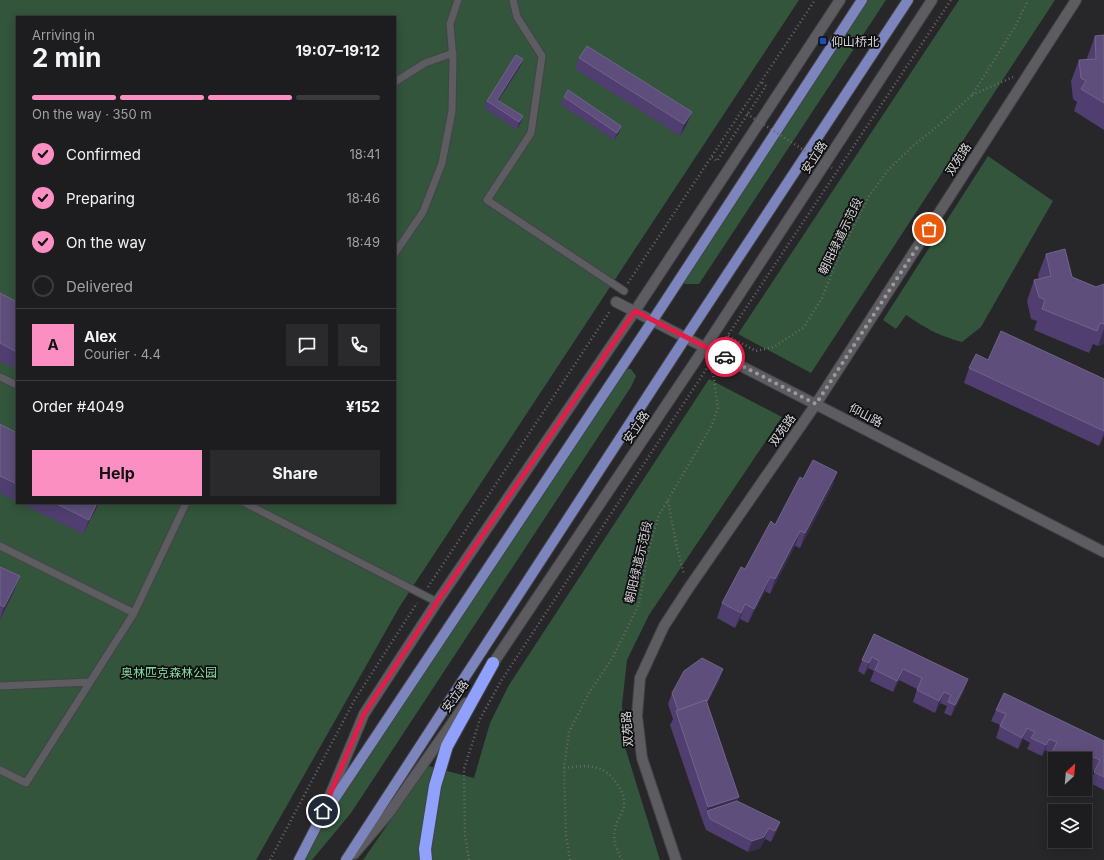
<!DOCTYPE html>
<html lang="en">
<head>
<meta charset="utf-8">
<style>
	:root { --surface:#1d1c1f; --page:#2a292c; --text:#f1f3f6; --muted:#a0a1a4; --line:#3b3a3d; --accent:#fc8fc2 }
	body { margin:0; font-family:Inter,"Noto Sans SC",sans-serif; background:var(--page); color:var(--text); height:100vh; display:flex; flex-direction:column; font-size:15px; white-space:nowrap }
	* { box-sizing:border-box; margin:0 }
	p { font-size:13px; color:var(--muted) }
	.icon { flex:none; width:22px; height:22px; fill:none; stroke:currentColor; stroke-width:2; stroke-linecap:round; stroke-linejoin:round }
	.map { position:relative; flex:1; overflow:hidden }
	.side { position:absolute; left:16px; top:16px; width:380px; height:488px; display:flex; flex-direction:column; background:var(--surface); border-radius:0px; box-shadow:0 2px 10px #0003,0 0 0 1px var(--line) }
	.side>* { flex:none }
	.needle { width:26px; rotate:26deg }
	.fabs { position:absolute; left:1048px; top:752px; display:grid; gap:8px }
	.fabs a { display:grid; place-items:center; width:44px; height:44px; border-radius:0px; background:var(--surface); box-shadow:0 2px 10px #0003,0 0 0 1px var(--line); font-size:20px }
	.pin { position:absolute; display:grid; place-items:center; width:34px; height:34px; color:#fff; margin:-17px; border:2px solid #fff; border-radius:50%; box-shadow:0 1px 4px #0007 }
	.courier { position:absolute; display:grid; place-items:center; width:40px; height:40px; margin:-20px; border:3px solid #e11d48; border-radius:50%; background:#fff; color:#222; box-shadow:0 1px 5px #0007 }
	.headline em { font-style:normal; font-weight:700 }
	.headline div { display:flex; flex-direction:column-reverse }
	.headline { display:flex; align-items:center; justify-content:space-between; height:68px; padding:0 16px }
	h1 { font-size:26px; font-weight:700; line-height:30px }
	.bar { display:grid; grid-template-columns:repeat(4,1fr); gap:6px 4px; align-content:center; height:48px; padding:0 16px }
	.bar i { height:5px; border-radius:3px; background:var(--line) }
	.bar .selected { background:var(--accent) }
	.bar p { grid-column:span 4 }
	.line { display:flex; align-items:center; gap:10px; padding:0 16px; border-top:1px solid var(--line) }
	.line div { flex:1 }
	.round { display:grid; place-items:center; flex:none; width:42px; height:42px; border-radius:0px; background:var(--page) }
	ol { padding:0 16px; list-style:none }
	li { display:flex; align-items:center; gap:12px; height:44px }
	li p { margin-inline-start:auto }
	li .icon { padding:4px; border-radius:50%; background:var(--accent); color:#111; stroke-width:4 }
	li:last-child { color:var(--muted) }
	li i { width:22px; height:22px; border:2px solid var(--line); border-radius:50% }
	.action { display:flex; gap:8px; margin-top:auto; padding:8px 16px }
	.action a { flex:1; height:46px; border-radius:0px; background:var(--accent); color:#111; font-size:16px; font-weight:700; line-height:46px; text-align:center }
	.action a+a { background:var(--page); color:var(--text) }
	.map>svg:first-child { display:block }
	.green { fill:#32553b; fill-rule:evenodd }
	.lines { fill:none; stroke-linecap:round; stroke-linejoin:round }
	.lane-casing { stroke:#444346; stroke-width:9 }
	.street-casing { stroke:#444346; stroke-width:12 }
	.secondary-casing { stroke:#444346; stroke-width:12 }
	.primary-casing { stroke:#444346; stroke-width:12 }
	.highway-casing { stroke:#444346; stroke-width:14 }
	.path { stroke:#6a696b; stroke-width:2.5; stroke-dasharray:1 3; stroke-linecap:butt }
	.lane { stroke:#5d5c60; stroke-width:7 }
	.street { stroke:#5d5c60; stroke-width:10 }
	.secondary { stroke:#5d5c60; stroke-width:10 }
	.primary { stroke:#7c85be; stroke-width:10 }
	.highway { stroke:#90a0fd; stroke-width:12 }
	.path-bridge { stroke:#6a696b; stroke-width:2.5; stroke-dasharray:1 3; stroke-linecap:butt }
	.wall { fill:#4f3e6f }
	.shaded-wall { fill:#392d4e }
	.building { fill:#5e4e7b; stroke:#71648a }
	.done { stroke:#9b9a9c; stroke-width:4; stroke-dasharray:0 7.2 }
	.route { stroke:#e11d48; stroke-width:5 }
	.transit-dot { fill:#1a4fb4; stroke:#0f0f11; stroke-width:1.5 }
	.labels { text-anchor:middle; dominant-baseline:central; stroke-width:3.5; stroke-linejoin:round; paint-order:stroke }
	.poi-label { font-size:12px; fill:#d9d8da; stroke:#0f0f11; text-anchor:start }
	.street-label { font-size:12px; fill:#d9d8da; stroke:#0f0f11 }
	.park-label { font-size:12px; fill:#87dc9d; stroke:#0f0f11 }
</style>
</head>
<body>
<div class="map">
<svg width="1104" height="860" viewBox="0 0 1104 860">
	<rect width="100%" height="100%" fill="#272629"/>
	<!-- green -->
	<path class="green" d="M0,0h799l-399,606 -144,254h-256zM17,17h378v486h-378z
		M860,0h26l-187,284h-14l-7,-9z
		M959,0h96l-244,373 -73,-39z
		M988,156l65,45 -72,126 -19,15c-25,-7 -35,-13 -56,-27l-10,14 -13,-9z
		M616,368l15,1 5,7 -5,11 -280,426 -39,47h-9l17,-33z
		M709,379l73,38 -133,198 -22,45 -5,45 3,42 35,113h-297l65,-94 46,12 16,-55 19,-38z"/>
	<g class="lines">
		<defs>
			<path id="lane" d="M513,0l4,17 25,39 -11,77 -44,67 137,91
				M395,82l30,-19 28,-10
				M395,253l28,-41 19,-49 10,-52 1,-52 -3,-35 8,-24
				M0,377l17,8
				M245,503l192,99
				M0,546l134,67
				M0,686l90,-4
				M0,770l26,13 108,-170 52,-110"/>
			<path id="street" d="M616,302l488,250
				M676,860l-34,-102 -5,-42 3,-38 24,-52 24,-37 128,-185 260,-404"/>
			<path id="secondary" d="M490,668l215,-321 227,-347
				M323,812l41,-98 73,-112 198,-291 205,-311
				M354,854l35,-41 77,-110"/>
			<path id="primary" d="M299,860l18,-35 336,-505 209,-320
				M346,860l340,-523 222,-337"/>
			<path id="highway" d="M426,860l-1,-11 10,-63 12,-40 46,-83"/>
		</defs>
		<!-- lane casing -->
		<use href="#lane" class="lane-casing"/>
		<!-- street casing -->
		<use href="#street" class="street-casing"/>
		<!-- secondary casing -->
		<use href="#secondary" class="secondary-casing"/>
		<!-- primary casing -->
		<use href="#primary" class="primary-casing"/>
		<!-- highway casing -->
		<use href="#highway" class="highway-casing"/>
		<!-- path -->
		<path class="path" d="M972,95l41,-18
			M712,157l5,4 49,-75 -5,-4
			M628,283l187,-283
			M728,336l28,15 18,-4 30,-20 18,-29 17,-43 30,-59 19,-26 25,-24 25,-20 34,-31 43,-68 13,-27
			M722,344l229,-344
			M668,501l9,47 7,26
			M428,587l182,-276
			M564,768c24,-3 39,-5 54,17 4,6 7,13 6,20 0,5 -4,10 -6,15 -7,16 -4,25 4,40
			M270,860l84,-159 63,-98
			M469,860l-4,-24 -1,-67 16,-50 21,-38 210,-319
			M570,860l-4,-24 -2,-68 5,-36 20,-39 24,-36 26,-53 9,-52 11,-37 53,-90 6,-17 -4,-29 -4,-15"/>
		<!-- lane -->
		<use href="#lane" class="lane"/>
		<!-- street -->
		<use href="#street" class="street"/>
		<!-- secondary -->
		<use href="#secondary" class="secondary"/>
		<!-- primary -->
		<use href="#primary" class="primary"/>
		<!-- highway -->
		<use href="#highway" class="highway"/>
		<!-- path-bridge -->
		<path class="path-bridge" d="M747,114l85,54"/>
	</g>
	<!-- wall -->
	<path class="wall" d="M1104,35v95l-30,-19 3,-9 -4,-3 -2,-18 8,-21 8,-1v-1l8,-22z
		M579,58l113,54 -5,12 -7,12 -105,-67z
		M520,67l-22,34 25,15 -3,8 -3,6 -33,-22 3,-7z
		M564,97l55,36 -5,7 -53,-35z
		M1046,254l26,23 24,10 8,-3v60l-6,2 -5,-2 -4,9 -55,-23 3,-9 -6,-2 -4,-18 7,-21 5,-1 -1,-4z
		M0,293l17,9v68l-17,-9z
		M988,360l116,19v57l-5,10 -135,-63 5,-15z
		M0,424l17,9v69l-17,-9z
		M837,472l-5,15 -32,61 -5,-2 -25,48 -5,-3 -17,32 -8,-4 -5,9 -18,-10 5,-15 53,-78 28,-46z
		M20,503h79l-16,31z
		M0,567l20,9 -6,15 -14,29z
		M874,634l90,57 -13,25 -7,-3 3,-7 -7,-3 -5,10 -22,-11 4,-13 -18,-9 -6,12 -23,-11 4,-10 -6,-3 -4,7 -6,-4 4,-11z
		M719,681l-12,22 32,94 -2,4 43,21 -4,11 -5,9 -6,-3 -5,9 -12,4 -42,-22 -3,-8 -33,-97 3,-6 -5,-15 4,-11z
		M996,710l108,31v49l-14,-7 5,-12 -10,-5v-7h-30v8l-7,-4 3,-10 -6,-3 -3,6 -15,-7 3,-6 -7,-4 -5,10 -22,-11 4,-13 -9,-4z"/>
	<!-- shaded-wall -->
	<path class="shaded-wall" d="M523,59l-3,8 -26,40 3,-7z
		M692,112l-5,12 -7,12 4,-12z
		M523,116l-3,8 -3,6 2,-8z
		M621,126l-2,7 -5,7 3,-7z
		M1104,329v15l-6,2z
		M1104,433v3l-5,10z
		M837,472l-5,15 -32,61 5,-15z
		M97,503h2l-16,31 6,-14z
		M800,531l-5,15 -25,48 5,-15z
		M20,576l-6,15 -14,29 4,-13z
		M770,577l-5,14 -17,32 6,-14z
		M745,604l-5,15 -5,9 6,-15z
		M872,657l-4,11 -4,7 5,-12z
		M723,669l-4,12 -18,34 -21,7z
		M903,669l-4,11 -6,12 4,-11z
		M968,679l-4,12 -13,25 4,-11z
		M944,692l-4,11 -5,10 4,-12z
		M1027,728l-4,11 -5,10 4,-11z
		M1049,739l-4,11 -3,6 4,-11z
		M739,797l-6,15 -23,8 -3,-9 -4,11 5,-15z
		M780,822l-4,11 -5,9 4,-11z
		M769,828l-4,11 -5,9 -12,4 4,-11z"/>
	<!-- building -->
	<path class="building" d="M1104,35v68l-23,-14 5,-8 -5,-3 -2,-18 17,-1 -1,-23z
		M587,46l105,66 -8,12 -105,-66z
		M516,55l7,4 -26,41 26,16 -4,6 -32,-21z
		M568,90l53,36 -4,7 -53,-36z
		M1065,249l7,28 24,10 8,-3v40l-4,-1 -3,8 -55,-22 3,-9 -6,-3 -5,-17 17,-4 -5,-22z
		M0,293l17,9v50l-17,-9z
		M1001,331l103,48v52l-135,-63 7,-14 12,6z
		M0,424l17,9v51l-17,-8z
		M813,460l24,12 -32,61 -5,-2 -25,48 -5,-2 -16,32 -9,-5 -4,9 -19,-10 19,-36 4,2 26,-48 4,4 25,-48 3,2z
		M55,503h42l-8,17z
		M0,567l20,9 -16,31 -4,-2z
		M874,634l94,45 -13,26 -7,-3 3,-7 -7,-3 -5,9 -22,-11 5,-12 -19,-9 -6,12 -22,-11 4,-9 -7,-4 -3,6 -7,-3z
		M702,658l21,11 -16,32 -1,-1 -28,10 -6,-17 12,-22z
		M1004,693l100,48v36l-10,-5 6,-12 -20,-9 -3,8h-11l-14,-7 5,-10 -8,-3 -3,6 -15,-7 4,-6 -8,-4 -5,10 -22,-12 6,-12 -10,-4z
		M706,700l33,97 -31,10 -32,-96z
		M737,801l43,21 -5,9 -6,-3 -5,9 -12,4 -42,-22 -3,-8z"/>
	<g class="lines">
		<!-- done -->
		<path class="done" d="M725,357l91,47 113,-175"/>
		<!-- route -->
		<path class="route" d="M323,811l41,-97 73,-112 198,-291 90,46"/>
	</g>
	<!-- markers -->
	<rect class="transit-dot" x="819" y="37" width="8" height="8" rx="2"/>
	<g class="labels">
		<!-- poi labels -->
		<g class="poi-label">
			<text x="831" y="41">仰山桥北</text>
		</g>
		<!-- street labels -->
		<g class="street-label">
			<text transform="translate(814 157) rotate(-57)">安立路</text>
			<text transform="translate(958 159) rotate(-57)">双苑路</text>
			<text transform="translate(840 236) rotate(-64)">朝阳绿道示范段</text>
			<text transform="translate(866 415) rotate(27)">仰山路</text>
			<text transform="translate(636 427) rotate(-56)">安立路</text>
			<text transform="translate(782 430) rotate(-55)">双苑路</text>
			<text transform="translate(638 562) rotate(-77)">朝阳绿道示范段</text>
			<text transform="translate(455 696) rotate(-55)">安立路</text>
			<text transform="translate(627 729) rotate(-94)">双苑路</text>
		</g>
		<!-- park labels -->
		<g class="park-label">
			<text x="169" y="672">奥林匹克森林公园</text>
		</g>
	</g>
</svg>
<div class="fabs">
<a><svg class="needle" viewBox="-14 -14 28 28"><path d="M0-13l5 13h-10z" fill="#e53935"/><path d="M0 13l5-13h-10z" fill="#a0a1a4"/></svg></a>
<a><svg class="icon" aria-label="layers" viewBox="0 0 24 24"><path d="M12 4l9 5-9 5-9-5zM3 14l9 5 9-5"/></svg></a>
</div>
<div class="pin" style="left:929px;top:229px;background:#ea580c"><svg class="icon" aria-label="bag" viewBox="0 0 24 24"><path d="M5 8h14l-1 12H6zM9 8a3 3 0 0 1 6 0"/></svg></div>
<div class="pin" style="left:323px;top:811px;background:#1f2937"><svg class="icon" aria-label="home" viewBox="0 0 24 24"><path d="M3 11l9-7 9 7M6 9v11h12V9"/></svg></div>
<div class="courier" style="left:725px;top:357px"><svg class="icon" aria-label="car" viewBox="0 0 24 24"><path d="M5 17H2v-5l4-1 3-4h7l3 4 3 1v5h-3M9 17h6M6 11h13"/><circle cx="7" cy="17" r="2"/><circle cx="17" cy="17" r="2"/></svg></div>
<section class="side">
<div class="headline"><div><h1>2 min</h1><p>Arriving in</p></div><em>19:07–19:12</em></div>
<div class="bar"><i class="selected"></i><i class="selected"></i><i class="selected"></i><i></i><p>On the way · 350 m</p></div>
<ol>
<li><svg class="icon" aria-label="check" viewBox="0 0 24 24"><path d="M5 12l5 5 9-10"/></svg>Confirmed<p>18:41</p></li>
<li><svg class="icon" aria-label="check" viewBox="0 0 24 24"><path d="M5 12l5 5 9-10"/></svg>Preparing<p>18:46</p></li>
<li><svg class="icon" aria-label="check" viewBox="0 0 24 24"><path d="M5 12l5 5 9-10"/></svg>On the way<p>18:49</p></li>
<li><i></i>Delivered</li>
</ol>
<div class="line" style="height:72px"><b class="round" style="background:var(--accent);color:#111">A</b><div><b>Alex</b><p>Courier · 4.4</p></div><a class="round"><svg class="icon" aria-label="chat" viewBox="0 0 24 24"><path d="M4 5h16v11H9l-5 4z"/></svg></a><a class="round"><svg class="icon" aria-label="phone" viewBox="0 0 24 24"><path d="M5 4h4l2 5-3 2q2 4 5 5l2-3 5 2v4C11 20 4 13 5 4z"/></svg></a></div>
<div class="line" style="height:52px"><div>Order #4049</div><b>¥152</b></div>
<div class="action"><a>Help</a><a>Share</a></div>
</section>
</div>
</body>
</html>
